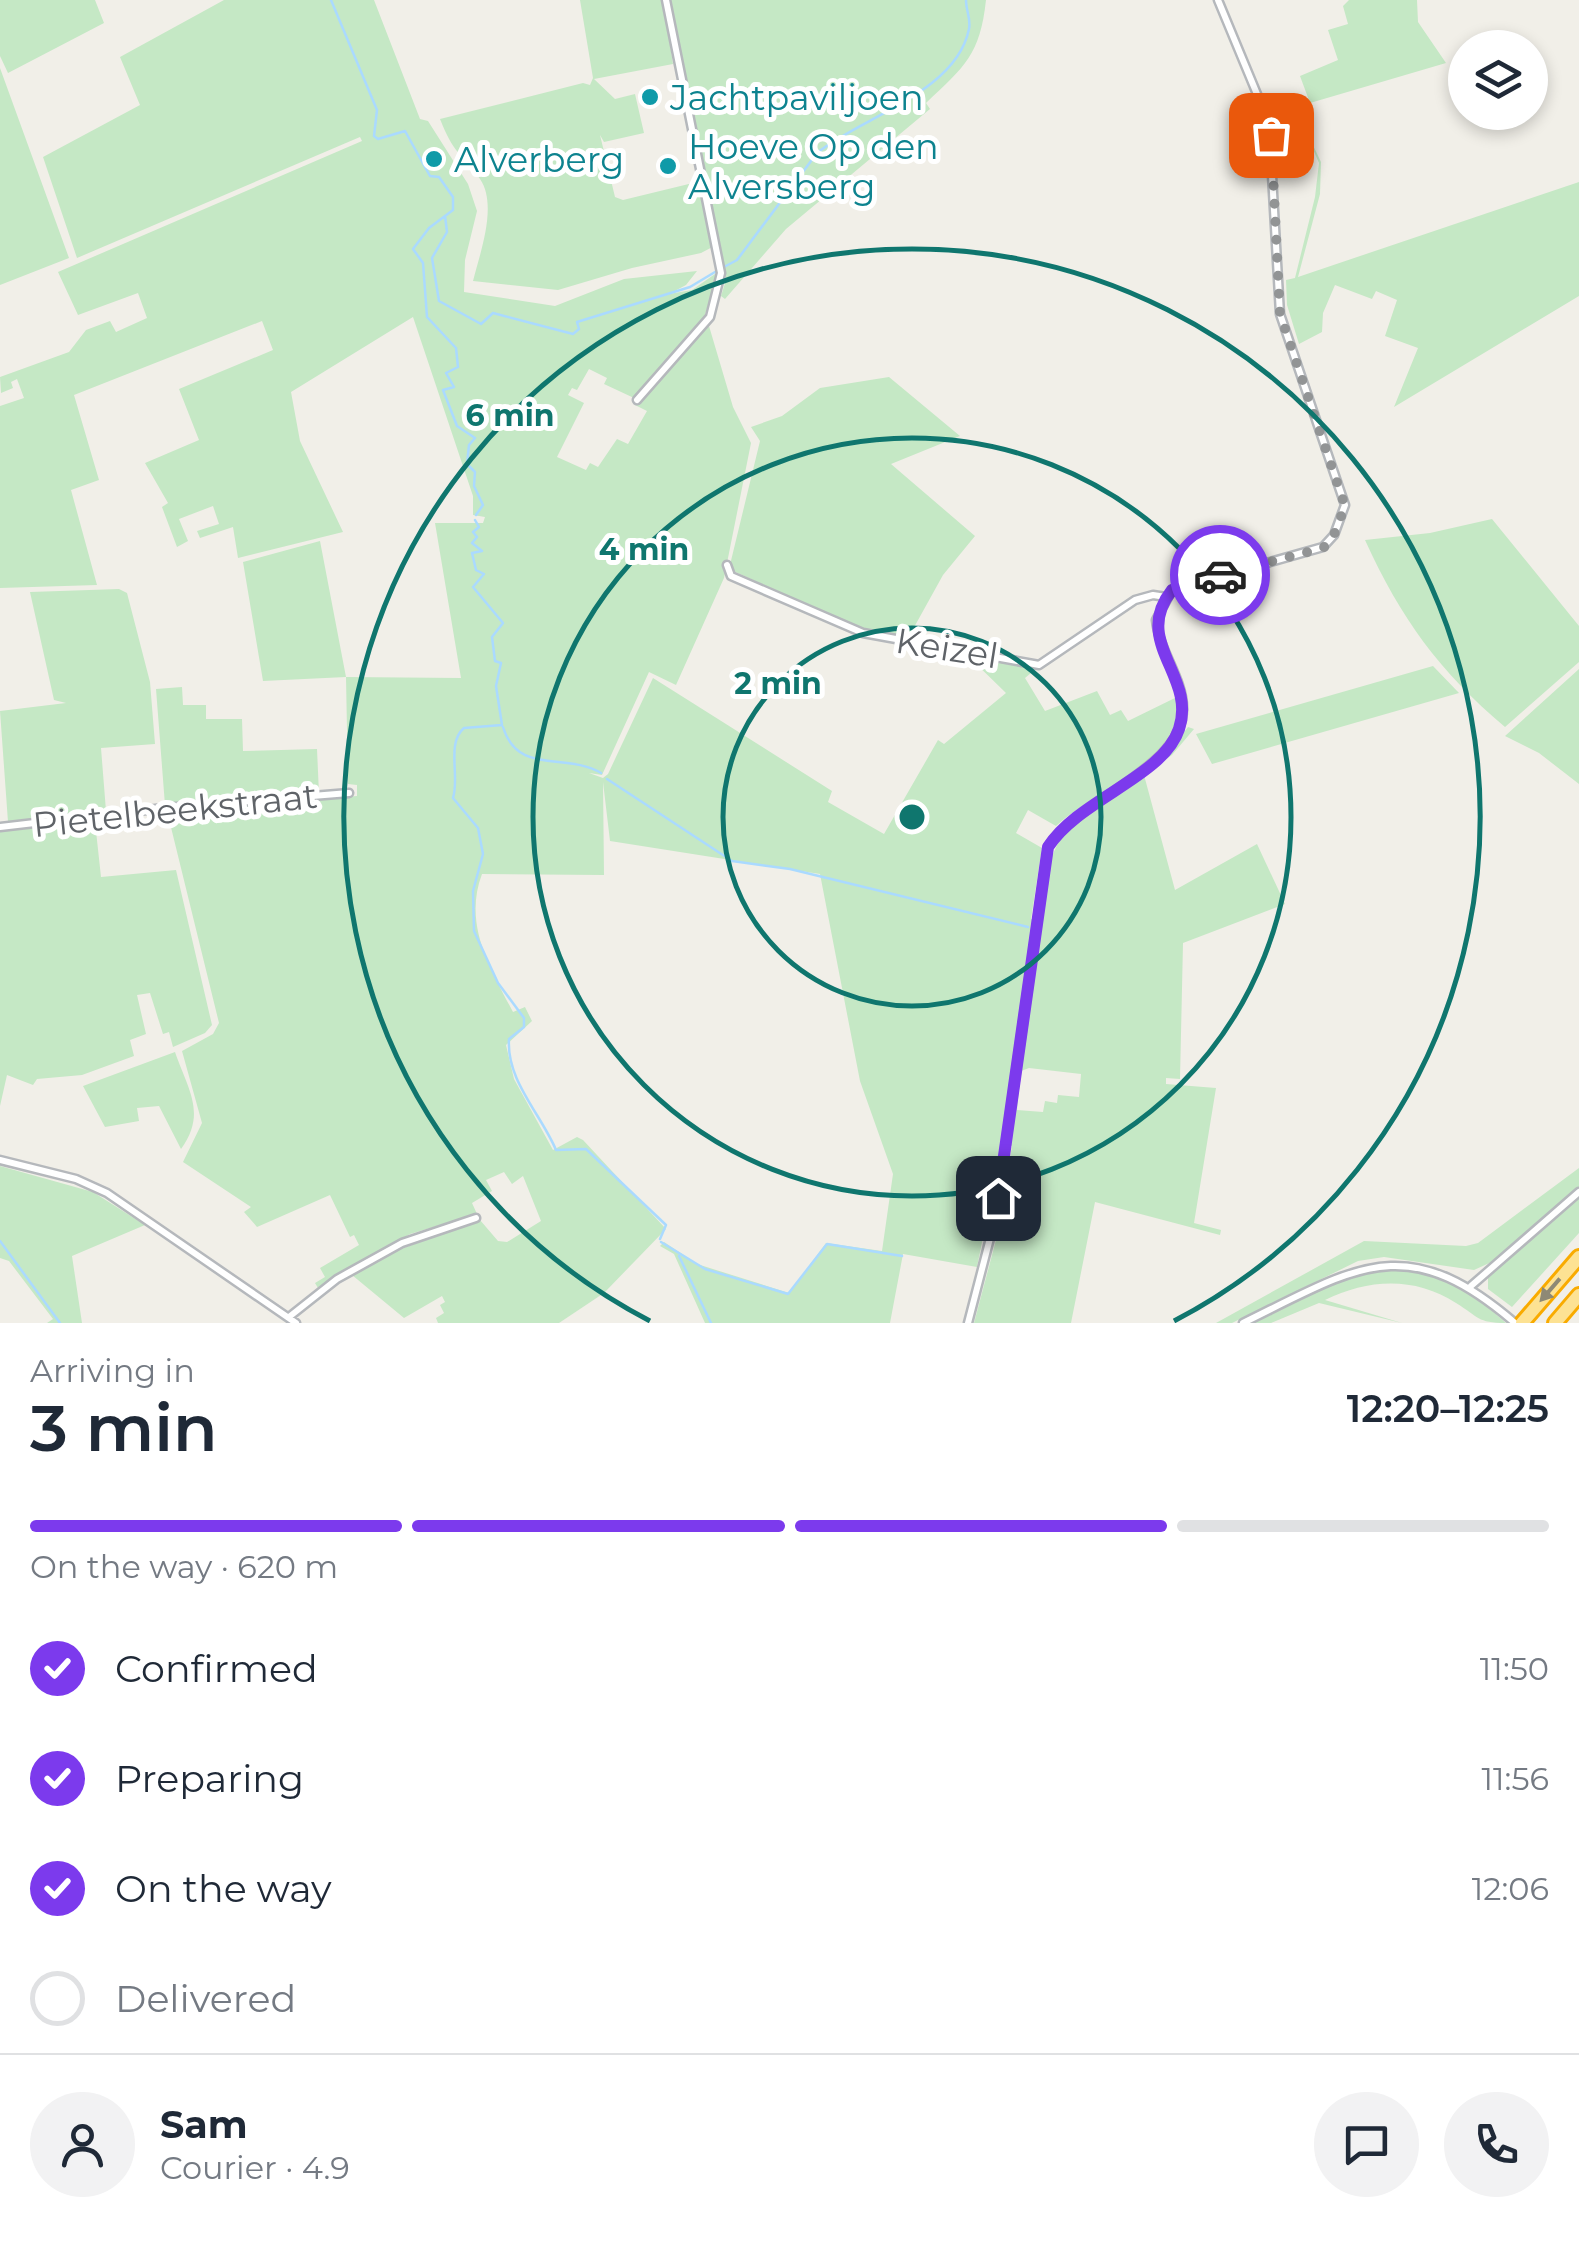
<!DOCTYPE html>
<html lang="en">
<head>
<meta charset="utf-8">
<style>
	:root { --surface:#fff; --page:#f2f2f3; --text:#1f2937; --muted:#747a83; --line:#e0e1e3; --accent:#7c3aed }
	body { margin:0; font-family:Montserrat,sans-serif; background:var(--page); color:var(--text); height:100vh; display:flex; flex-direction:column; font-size:38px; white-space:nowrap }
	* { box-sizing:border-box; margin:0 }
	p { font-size:32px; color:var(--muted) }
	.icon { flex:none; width:55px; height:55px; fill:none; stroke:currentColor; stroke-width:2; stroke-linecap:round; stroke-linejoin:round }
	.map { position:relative; height:1323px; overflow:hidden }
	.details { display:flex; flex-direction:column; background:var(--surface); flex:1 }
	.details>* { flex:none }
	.fabs { position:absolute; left:1448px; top:30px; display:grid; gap:20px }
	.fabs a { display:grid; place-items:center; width:100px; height:100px; border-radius:50%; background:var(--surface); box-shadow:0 5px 15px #0003; font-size:50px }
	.pin { position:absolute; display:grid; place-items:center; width:85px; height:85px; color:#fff; margin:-42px; border-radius:20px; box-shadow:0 5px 15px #0006 }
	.courier { position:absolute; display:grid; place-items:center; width:100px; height:100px; margin:-50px; border:8px solid #7c3aed; border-radius:50%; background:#fff; color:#222; box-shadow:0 2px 12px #0007 }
	.overview em { font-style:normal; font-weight:600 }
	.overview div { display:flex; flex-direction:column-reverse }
	.overview { display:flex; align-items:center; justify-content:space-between; height:170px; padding:0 30px }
	h1 { font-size:65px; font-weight:600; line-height:75px }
	.bar { display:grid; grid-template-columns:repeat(4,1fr); gap:15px 10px; align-content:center; height:120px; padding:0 30px }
	.bar i { height:12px; border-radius:8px; background:var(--line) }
	.bar .selected { background:var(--accent) }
	.bar p { grid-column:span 4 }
	.line { display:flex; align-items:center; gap:25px; padding:0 30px; border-top:2px solid var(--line) }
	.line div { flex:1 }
	.round { display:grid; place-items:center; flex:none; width:105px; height:105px; border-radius:52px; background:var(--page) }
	ol { padding:0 30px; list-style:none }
	li { display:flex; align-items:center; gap:30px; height:110px }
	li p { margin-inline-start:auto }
	li .icon { padding:10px; border-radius:50%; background:var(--accent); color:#fff; stroke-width:4 }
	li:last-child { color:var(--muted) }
	li i { width:55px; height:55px; border:5px solid var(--line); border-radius:50% }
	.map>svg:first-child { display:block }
	.green { fill:#c5e8c5; fill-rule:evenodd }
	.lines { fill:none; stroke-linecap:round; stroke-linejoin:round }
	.stream { stroke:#aadaff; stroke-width:2.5 }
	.street-casing { stroke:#b5b8bc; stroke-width:11 }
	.highway-casing { stroke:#f9ab00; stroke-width:18 }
	.street { stroke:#fff; stroke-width:6 }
	.highway { stroke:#fde293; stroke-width:12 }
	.oneway { fill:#8e8975 }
	.done { stroke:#929495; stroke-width:10; stroke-dasharray:0 18 }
	.route { stroke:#7c3aed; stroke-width:12 }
	.ring { fill:none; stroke:#0f766e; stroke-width:5 }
	.culture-dot { fill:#0f9aa8; stroke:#fff; stroke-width:4 }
	.labels { text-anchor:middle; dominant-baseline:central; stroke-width:10; stroke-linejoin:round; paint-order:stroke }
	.culture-label { font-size:35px; fill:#0d838f; stroke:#fff; text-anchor:start }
	.street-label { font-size:35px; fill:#5f6368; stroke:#fff }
	.centre { fill:#0f766e; stroke:#fff; stroke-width:5 }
	.ring-label { font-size:30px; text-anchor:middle; font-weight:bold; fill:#0f766e; stroke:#fff; stroke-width:10; stroke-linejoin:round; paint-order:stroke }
</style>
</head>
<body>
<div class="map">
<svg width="1579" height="1323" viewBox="0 0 1579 1323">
	<rect width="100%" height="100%" fill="#f1efe8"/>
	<!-- green -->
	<path class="green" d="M0,0h95l9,23 -96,50 -8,-17z
		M224,0h150l46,119 8,2 40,63 9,27 -12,49 -1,32 91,14 69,-27 73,-8 -11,14 -17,9 23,-4 23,-16 2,2 -14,45 -69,77 -30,-14 3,-6 -18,-9 -12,21 -5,-2 -4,7 16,8 -27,54 29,13 4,-7 8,4 19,-28 11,5 19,-33 -12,-6 74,-79 24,81 18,36 -27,135 -48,107 -27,-13 -47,103 -13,-2 14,5 5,-4 45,-96 179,113 -4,11 56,32 54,-94 6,4 62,-51 -40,-39 71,14 -12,10 20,33 52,-20 13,24 11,-5 7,11 49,-24c10,61 -82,93 -121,129l-28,-16 -12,23 26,15 -11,71 9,2 8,-56 15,-33 102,-75 23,-30 6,2 -22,26 -28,20 31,115 82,-46 28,60 -102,39 -3,136 -14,-1v6l50,4 -22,135 27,7 -1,5 -125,-33 -24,121h-97l22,-83 16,-94 -10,-3 -25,124 -74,-13 -13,69h-185l-31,-69 -14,-8 4,-4 33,22 92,29 37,-50 56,8 11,-77 -33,-93 -40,-207 -210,-33 -7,-59 1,93 -122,-1c-19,50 8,94 31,138l12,-5 7,14 -26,24 8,34 39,71 24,-13 6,3 83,89 -62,64 -45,30h-121l-2,-5 8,-5 -4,-8 5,-3 -3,-6 -38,22 -52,-43 41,-23 87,-32 18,21 9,1 34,-21 -18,-45 -11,8 -8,-12 -18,8 6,11 -20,12 5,11 -67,20 -92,54 -3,-5 10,-6 -5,-9 39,-23 -5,-10 -4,2 -20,-42 -73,32 -13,-15 7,-5 -68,-45 19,-39 -20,-72 31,-17 6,-11 -52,-212 190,-15v-11l-9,-1 -2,-107 -83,4 -20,-119 77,-21 26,136 115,1 -26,-155h48l2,-6 -12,-2v-19l-60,-179 -122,75 9,49 43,91 -105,26 -5,-31 -33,11 -3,-7 22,-7 -6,-18 -34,13 9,22 -11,6 -15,-40 6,-4 -23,-40 54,-23 -20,-51 94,-39 -11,-29 -188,74 25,85 -28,10 26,95 -97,3v-182l24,-8 -7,-19 -6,3 2,6 -12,5 -1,-16 69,-25 17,-22 24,-9 6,11 31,-14 -9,-25 -60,22 -20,-43 304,-131 -2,-4 -283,121 -34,-101 97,-52 -20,-48zM1029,1068l52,6 -2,23 -21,-2 -1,8 -12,-2 -2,11 -26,-2 4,-39z
		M580,0h83l10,64 -79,15 21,20 20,-5 9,39 -40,9 -4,-7 15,62 8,3 74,-18 5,21 5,-1 -37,-202h316c-6,55 -21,66 -60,103l4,6 -144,120 -61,70 -4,-3 5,-16 -6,-37 -19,10 -69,15 -74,22 -85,-9c7,-28 25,-76 7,-102 -19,-27 -26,-24 -40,-60l143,-36 7,2 3,-7z
		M1349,0h68l1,22 28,41 -136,40 -10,-27 38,-16 -10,-30 20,-6 -5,-18z
		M0,68l69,190 -69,27z
		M1297,112l24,50 -1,32 -22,83 281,-95v114l-185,111 24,-59 -33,-12 12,-36 -21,-9 -4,8 -37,-14 -12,28 -1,19 -23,12 -12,-39 -1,-25 9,-2 20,-81 4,-34z
		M889,377l71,59 -69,28 84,72 -32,39 -36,65 -46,-11 -132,-60 31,-128 -9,-14 31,-11 38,-28z
		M1492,519l87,107v36l-74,65c-66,-56 -104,-108 -140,-187l65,-7z
		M119,589l8,4 23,89 5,62 -54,4 5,63 -98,11 -8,-111 66,-8 -12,-3 -24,-108z
		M1433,666l26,27 -247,71 -16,-30z
		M1579,669v115l-40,-31 -34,-17z
		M182,687l1,18h23v14h36l1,32 74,-2 2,45 -154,11 -9,-116z
		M119,816v11l-23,4 5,46 75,-7 36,155 -7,8 -32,14 -4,-15 -6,2 -13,-41 -13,2 9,39 -16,6 4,16 -52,19 -45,4 -4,6 -26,-10 -7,31v-276z
		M175,1052c13,38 32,61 6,97l-22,-43 -22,2 2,13 -34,6 -22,-41z
		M0,1166l93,26 52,33 -73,31 10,67h-35l6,-4 -44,-58 -9,-3z
		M1579,1168v19l-83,73 -22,10 -90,-13 -26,4 -126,62h-16l148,-82 102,5 12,-3z
		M1579,1196v37l-67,74 -24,-18v-13z
		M1385,1269c51,1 84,20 121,54 -29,0 -27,-6 -50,-20 -42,-27 -88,-24 -131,-3l77,23 -83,-20 -48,20h-20l94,-46z"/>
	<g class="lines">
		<!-- stream -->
		<path class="stream" d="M331,0l46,110 -3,26 4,3 27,-8 25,45 9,1 14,20v13l-24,18 -16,21 10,14 4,54 29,31 2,19 -12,6 8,14 -11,3 14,36 18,12 -6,7 -2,19 8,8 -1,14 9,19 -7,10
			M445,216l2,16 -15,26 7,43 42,23 12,-11 80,21 6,-5 -2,-7 113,-35 25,-15
			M724,267l13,-7 80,-107c44,-36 139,-60 152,-124 2,-11 -3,-18 -3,-29
			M475,520l4,7 -6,5 4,5 -5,6 10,8 -10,2 4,17 8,4 -11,13 30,36 -11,14 3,24 6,2 -5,23 6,39 -38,3c-18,15 -4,49 -11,70l25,30 5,26 -10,37 1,40 24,52 26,35v9l-15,12c-3,41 32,75 47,111l30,-1 80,76 -6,14
			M503,727c15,49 63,25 98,46
			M607,779l125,82 58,8 238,58
			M0,1241l60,82
			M661,1242l44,27 83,25 39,-50 75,12
			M679,1256l32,67"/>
		<defs>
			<path id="street" d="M637,400l73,-83 11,-44 -55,-273
				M727,565l4,11 132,57 176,32 96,-65 18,-5 13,2
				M0,827l164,-19 185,-15
				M0,1160l76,19 31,14 189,130
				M1471,1286l108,-94
				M289,1317l48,-38 65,-36 74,-25
				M968,1323l27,-104 53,-372c32,-49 136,-79 135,-139 0,-30 -24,-57 -27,-88l16,-30 151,-43 11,-12 11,-30 -65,-191 -11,-191 -51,-123
				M1243,1323c114,-56 163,-94 272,0"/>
			<path id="highway" d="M1522,1323l57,-66
				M1555,1323l24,-28"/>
		</defs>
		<!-- street casing -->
		<use href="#street" class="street-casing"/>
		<!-- highway casing -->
		<use href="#highway" class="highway-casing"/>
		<!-- street -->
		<use href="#street" class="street"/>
		<!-- highway -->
		<use href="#highway" class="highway"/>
	</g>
	<!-- one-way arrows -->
	<defs><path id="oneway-solid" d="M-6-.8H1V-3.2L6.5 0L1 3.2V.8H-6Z" transform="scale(2.5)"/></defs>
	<use class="oneway" href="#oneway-solid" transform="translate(1550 1290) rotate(131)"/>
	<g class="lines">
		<!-- done -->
		<path class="done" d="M1220,575l103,-27 9,-8 13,-34 -65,-192 -9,-179"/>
		<!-- route -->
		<path class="route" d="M998,1198l50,-351c31,-48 115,-70 131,-118 18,-53 -48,-87 -7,-139l48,-15"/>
	</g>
	<!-- distance rings -->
	<g class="ring">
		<circle cx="912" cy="817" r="189"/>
		<circle cx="912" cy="817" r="379"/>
		<path d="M650 1321A568 568 0 1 1 1174 1321"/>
	</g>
	<!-- markers -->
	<g class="culture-dot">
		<circle cx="650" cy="97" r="10"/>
		<circle cx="434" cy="159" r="10"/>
		<circle cx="668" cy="166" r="10"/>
	</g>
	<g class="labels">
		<!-- culture labels -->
		<g class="culture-label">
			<text x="670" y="97">Jachtpaviljoen</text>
			<text x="688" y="146">Hoeve Op den<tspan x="688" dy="40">Alversberg</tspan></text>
			<text x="454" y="159">Alverberg</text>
		</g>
		<!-- street labels -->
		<g class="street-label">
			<text transform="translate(947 648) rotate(9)">Keizel</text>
			<text transform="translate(175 810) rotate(-6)">Pietelbeekstraat</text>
		</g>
	</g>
	<circle cx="912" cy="817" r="15" class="centre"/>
	<g class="ring-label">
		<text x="510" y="426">6 min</text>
		<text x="644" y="560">4 min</text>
		<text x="778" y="694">2 min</text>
	</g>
</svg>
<div class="fabs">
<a><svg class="icon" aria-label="layers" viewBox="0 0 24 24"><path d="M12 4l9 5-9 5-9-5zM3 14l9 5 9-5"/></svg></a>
</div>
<div class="pin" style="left:1271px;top:135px;background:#ea580c"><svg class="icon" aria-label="bag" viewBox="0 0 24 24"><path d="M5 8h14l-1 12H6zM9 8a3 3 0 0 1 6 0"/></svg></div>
<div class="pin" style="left:998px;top:1198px;background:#1f2937"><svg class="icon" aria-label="home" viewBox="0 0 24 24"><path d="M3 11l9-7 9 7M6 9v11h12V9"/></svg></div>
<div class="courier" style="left:1220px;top:575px"><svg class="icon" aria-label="car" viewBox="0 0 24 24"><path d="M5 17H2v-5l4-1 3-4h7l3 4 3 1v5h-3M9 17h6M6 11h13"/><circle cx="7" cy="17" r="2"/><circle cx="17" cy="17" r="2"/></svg></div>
</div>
<section class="details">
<div class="overview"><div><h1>3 min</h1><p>Arriving in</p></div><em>12:20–12:25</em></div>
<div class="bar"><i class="selected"></i><i class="selected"></i><i class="selected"></i><i></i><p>On the way · 620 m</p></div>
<ol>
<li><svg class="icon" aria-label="check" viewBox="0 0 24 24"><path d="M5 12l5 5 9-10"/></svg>Confirmed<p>11:50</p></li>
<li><svg class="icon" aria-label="check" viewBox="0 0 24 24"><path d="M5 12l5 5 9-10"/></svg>Preparing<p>11:56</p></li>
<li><svg class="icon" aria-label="check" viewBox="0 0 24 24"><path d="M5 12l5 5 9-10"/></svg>On the way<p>12:06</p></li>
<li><i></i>Delivered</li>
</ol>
<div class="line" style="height:180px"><a class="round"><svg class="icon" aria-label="person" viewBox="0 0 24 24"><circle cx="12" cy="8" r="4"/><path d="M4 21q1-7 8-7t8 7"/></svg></a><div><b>Sam</b><p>Courier · 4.9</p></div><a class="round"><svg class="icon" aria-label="chat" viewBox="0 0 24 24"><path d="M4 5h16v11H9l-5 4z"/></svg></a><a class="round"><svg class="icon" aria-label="phone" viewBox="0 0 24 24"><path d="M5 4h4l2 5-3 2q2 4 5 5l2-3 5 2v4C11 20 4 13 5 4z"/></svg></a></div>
</section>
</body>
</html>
